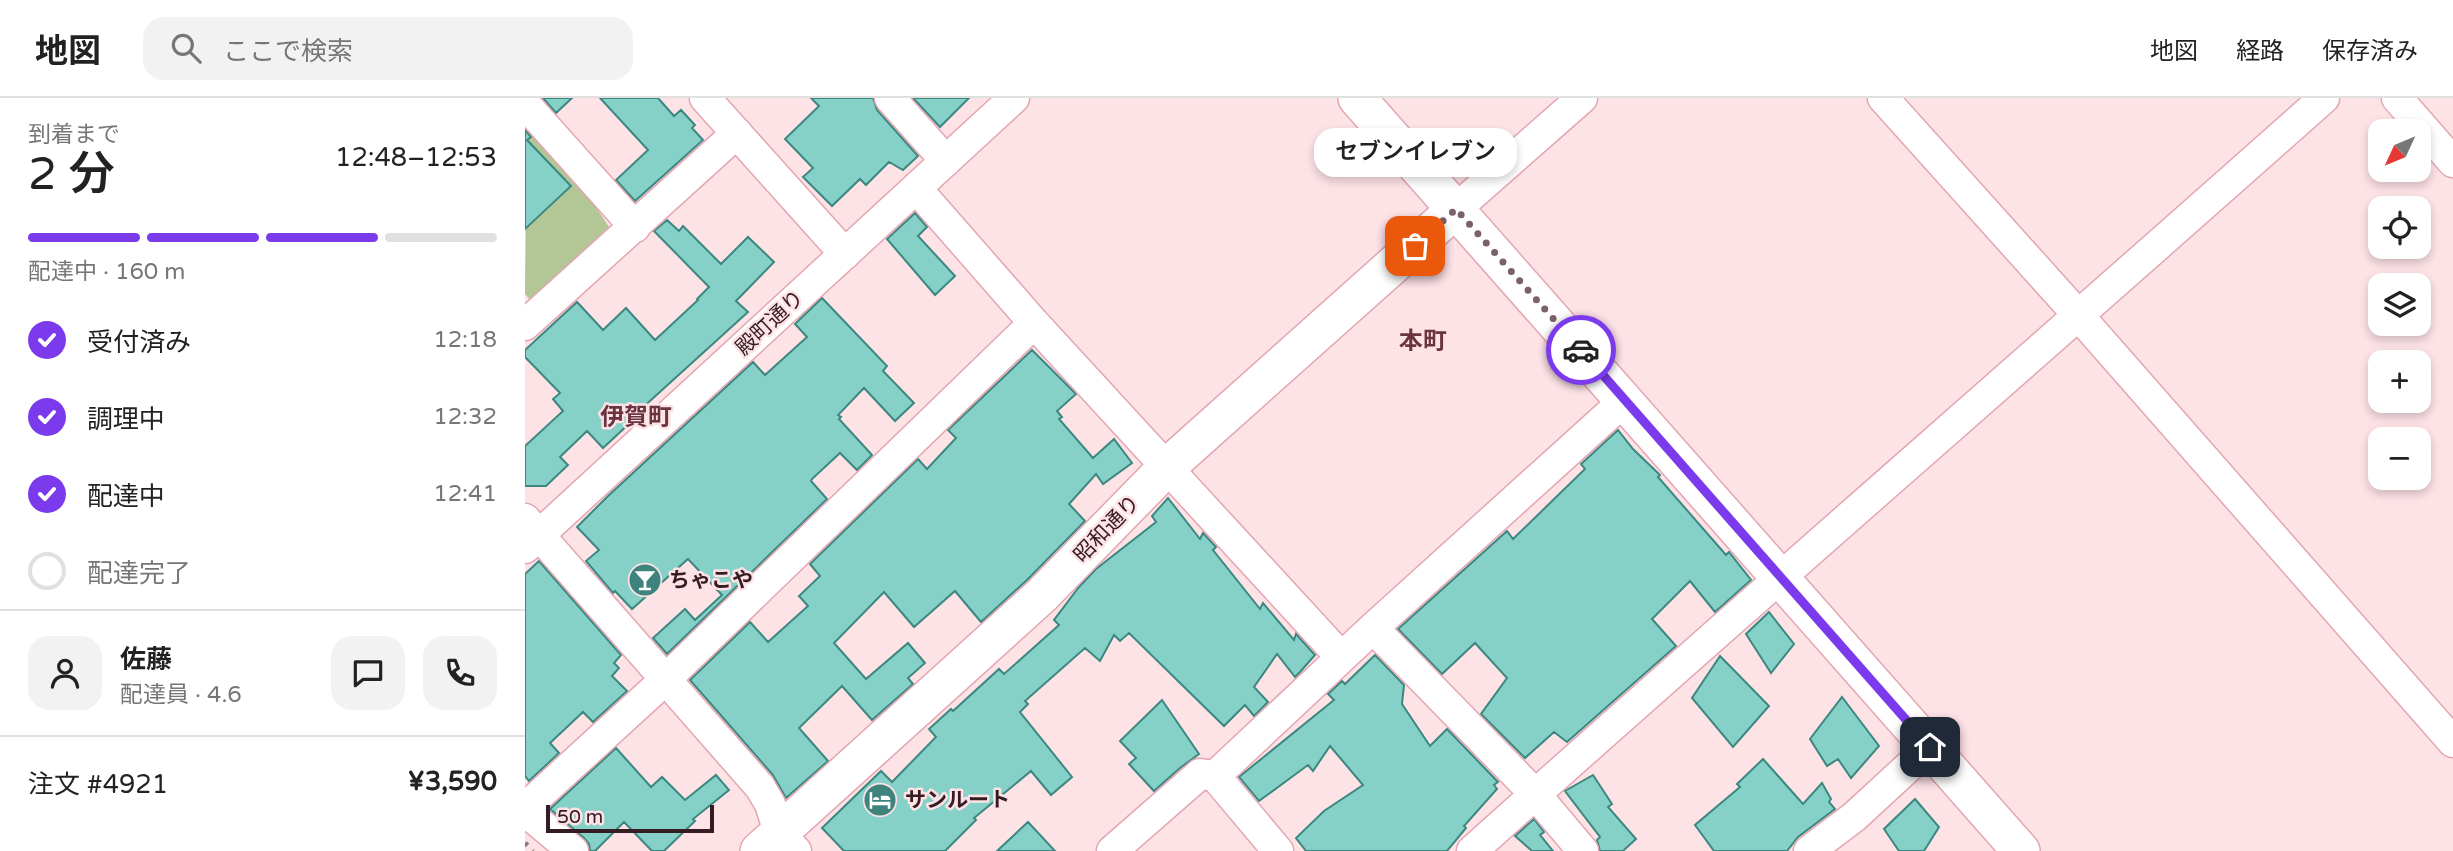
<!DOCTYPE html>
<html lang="ja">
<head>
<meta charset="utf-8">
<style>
	:root { --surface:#fff; --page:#f2f2f2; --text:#222; --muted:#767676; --line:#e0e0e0; --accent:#7c3aed }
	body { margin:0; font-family:"Varela Round","Noto Sans JP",sans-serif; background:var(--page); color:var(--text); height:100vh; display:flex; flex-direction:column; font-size:26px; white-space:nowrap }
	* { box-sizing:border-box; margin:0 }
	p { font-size:23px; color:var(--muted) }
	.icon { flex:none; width:38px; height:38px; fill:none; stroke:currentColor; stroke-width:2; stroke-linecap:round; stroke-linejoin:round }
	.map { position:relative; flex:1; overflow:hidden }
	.panel { display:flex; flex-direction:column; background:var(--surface); width:525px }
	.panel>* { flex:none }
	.needle { width:46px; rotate:226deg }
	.buttons { position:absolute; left:1843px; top:21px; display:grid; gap:14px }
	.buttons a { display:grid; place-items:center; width:63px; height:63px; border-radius:14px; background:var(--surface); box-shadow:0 4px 10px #0003; font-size:35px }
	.scale { position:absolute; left:21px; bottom:18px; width:168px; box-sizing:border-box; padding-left:7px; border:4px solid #341c22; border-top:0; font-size:19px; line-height:24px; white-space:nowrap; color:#341c22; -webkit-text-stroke:5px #fde2e6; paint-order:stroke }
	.pin { position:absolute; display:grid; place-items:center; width:60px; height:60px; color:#fff; margin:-30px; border-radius:14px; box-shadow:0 4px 10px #0006 }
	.courier { position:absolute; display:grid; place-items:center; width:70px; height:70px; margin:-35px; border:5px solid #7c3aed; border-radius:50%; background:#fff; color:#222; box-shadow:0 2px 9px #0007 }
	.bubble { position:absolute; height:49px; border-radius:21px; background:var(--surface); box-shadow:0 4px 10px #0003; font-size:23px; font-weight:600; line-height:49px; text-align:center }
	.headline em { font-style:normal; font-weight:600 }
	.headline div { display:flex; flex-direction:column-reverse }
	.headline { display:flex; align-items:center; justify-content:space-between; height:119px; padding:0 28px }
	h1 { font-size:46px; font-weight:600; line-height:52px }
	.bar { display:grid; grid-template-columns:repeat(4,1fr); gap:10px 7px; align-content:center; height:84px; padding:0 28px }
	.bar i { height:9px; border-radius:5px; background:var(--line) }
	.bar .on { background:var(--accent) }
	.bar p { grid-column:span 4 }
	.line { display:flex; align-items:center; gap:18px; padding:0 28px; border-top:2px solid var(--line) }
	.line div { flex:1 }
	.round { display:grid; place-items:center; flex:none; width:74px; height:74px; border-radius:21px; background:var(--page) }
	ol { padding:0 28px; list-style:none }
	li { display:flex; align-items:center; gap:21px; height:77px }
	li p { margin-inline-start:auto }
	li .icon { padding:7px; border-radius:50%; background:var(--accent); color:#fff; stroke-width:4 }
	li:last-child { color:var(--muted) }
	li i { width:38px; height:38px; border:4px solid var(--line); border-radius:50% }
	header { display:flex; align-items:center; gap:42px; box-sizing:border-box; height:98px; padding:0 35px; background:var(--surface); border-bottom:2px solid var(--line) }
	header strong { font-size:33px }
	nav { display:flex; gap:38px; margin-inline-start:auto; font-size:24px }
	.search { width:490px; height:63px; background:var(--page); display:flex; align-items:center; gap:18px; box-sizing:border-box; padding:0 24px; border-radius:21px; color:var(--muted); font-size:26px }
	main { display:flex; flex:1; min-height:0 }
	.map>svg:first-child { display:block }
	.green { fill:#b2c696 }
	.building { fill:#85d0c7; stroke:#3c8880; stroke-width:2 }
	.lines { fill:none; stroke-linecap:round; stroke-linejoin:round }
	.minor-casing { stroke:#e5a5b2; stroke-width:33 }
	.major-casing { stroke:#e5a5b2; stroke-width:40 }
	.minor { stroke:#fff; stroke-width:30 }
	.major { stroke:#fff; stroke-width:37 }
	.rail { stroke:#8d7479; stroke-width:5; stroke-dasharray:3.5 7; stroke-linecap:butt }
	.done { stroke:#7a6167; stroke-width:7; stroke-dasharray:0 12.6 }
	.route { stroke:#7c3aed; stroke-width:9 }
	.labels { text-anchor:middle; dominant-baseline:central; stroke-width:5; stroke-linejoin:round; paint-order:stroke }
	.street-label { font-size:21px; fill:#341c22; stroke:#fde2e6 }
	.poi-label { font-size:21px; font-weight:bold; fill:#341c22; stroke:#fde2e6; text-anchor:start }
	.quarter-label { font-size:24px; font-weight:bold; fill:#6a3541; stroke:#fde2e6 }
</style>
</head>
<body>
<header>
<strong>地図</strong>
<div class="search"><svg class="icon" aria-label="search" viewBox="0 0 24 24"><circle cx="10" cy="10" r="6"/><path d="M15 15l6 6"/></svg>ここで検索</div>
<nav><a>地図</a><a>経路</a><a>保存済み</a></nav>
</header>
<main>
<section class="panel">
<div class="headline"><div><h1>2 分</h1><p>到着まで</p></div><em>12:48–12:53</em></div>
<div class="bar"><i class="on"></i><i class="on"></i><i class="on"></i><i></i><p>配達中 · 160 m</p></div>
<ol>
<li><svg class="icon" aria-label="check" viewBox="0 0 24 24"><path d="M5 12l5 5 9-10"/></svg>受付済み<p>12:18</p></li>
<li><svg class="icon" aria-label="check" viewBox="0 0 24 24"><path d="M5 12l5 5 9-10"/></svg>調理中<p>12:32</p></li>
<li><svg class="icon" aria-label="check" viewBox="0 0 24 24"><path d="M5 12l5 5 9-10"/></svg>配達中<p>12:41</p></li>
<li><i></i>配達完了</li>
</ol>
<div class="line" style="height:126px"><a class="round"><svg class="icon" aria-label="person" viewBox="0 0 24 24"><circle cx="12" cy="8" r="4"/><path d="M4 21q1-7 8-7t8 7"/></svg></a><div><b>佐藤</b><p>配達員 · 4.6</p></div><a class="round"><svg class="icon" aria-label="chat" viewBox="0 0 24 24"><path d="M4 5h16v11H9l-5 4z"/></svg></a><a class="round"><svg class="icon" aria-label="phone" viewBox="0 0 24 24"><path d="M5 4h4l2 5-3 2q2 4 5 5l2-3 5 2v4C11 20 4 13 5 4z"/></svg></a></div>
<div class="line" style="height:91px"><div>注文 #4921</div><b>¥3,590</b></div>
</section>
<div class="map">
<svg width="1928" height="753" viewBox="0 0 1928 753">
	<rect width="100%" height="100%" fill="#fde2e6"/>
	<!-- green -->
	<path class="green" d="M2,31l65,72 19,29 -73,79 -13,-15z"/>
	<!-- building -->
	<path class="building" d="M18,0h29l-16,15z
		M75,0h58l16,18 7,-6 14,15 -3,3 11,12 -68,61 -19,-21 32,-30z
		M286,0h62l4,12 41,46 -15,14 -14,-8 -23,23 -6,-6 -28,27 -29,-29 10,-9 -28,-29 34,-33z
		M388,0h56l-29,29z
		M0,32l6,7 -4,3 44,46 -46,43z
		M390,115l12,14 -9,9 37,40 -20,19 -48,-56z
		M142,122l12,11 4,-5 38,38 27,-27 26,25 -38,39 12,11 -119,108 2,2 -28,26 -16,-17 -27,26 8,8 -22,21h-21v-40l38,-35 -10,-12 7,-6 -35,-36v-7l52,-48 26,28 23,-22 29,32 43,-40 -1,-1 12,-12 -55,-56z
		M297,200l65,68 -4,5 31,32 -19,18 -31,-33 -26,27 3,2 -2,2 33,36 -15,15 -17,-17 -28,26 -1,2 16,18 -160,155 -14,-16 32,-29 10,11 27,-25 -34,-36 -56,50 -17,-18 -2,2 -27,-32 13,-11 -22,-23 31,-31 145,-134 12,13 42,-38 -12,-13z
		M507,252l44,44 -19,17 5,6 -3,2 34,39 21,-19 18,24 -29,21 -7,-10 -27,30 16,17 -58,59 -46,42 -26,-31 -41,36 -30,-35 -50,51 32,36 42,-36 17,20 -17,15 5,6 -41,36 -30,-34 -43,42 29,33 -42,37 -13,-23 -83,-95 60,-58 18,20 40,-36 -9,-10 21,-20 -10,-12 108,-105 9,10 29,-31 -8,-8z
		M1093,332l15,19 27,26 -2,2 68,78 3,-3 22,28 -36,32 -25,-31 -38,38 24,27 -109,96 -13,-10 -29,26 -44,-44 26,-36 -32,-35 -33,31 -44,-45 109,-98 6,8 72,-70 -4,-5z
		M643,400l32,41 3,-6 13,14 -3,3 47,59 3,-6 31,37 2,-6 19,21 -15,17 -5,5 -18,-23 -23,33 14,15 -14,14 -9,-11 -21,21 -95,-93 -9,8 -6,-6 -14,26 -15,-13 -60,53 3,3 -8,8 52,65 -21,18 -20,-24 -57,47 2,2 -31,31h-101l-22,-23 59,-57 11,11 44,-45 -7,-8 22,-20 2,2 46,-42 5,5 55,-49 -5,-5 25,-33 17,-18 60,-47 -4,-6z
		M14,463l82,94 -7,8 5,5 -7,8 15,15 -34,31 -10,-10 -33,31 9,10 -30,28 -4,-5v-202z
		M1244,514l25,32 -23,29 -25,-39z
		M850,557l29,30 -2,19 28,42 17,-17 51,53 -4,3 3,4 -33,37 2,2 -19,23h-141l-10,-13 28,-27 39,-26 -33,-39 -17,25 -5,-6 -49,36 -20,-24 95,-77 -6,-6 14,-13 3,3z
		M1195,558l49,50 -36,41 -41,-49z
		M1317,599l37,49 -28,32 -13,-19 -11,7 -17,-27z
		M637,602l37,54 -19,14 -26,23 -25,-27 7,-6 -16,-17z
		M91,650l35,39 11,-10 23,23 31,-25 13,15 -36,29 2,2 -31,30h-12l-28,-29 -29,29h-5l-1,-7 -5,-6 -34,-29z
		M1238,661l40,45 19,-21 9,16 -2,3 6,7 -37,28 -11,14h-73l-19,-26 45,-38 -3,-3z
		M1068,677l19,29 -4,3 28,32 -13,12h-23l-3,-11 3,-3 -35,-46z
		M1390,701l24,28 -15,24h-25l-15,-22z
		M1009,721l10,13 -4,3 13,16h-21l-17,-15z
		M503,724l27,29h-58z"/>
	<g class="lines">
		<defs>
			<path id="minor" d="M180,0l140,156
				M365,0l56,63
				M1358,0l196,218 374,426
				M1872,0l56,64
				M0,6l110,123
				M391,90l118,135 307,334
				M931,111l126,-111
				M0,227l212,-192
				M0,421l235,268 10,17 9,28 17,19
				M0,450l489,-450
				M848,530l162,166 48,57
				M690,678l158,-148 252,-228
				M0,710l141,-129 368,-356
				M0,713l48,40
				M587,753l88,-77 15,2 63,75
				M947,753c282,-253 569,-501 852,-753
				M1284,753l45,-34 76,-70"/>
			<path id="major" d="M832,0l664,753
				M234,753l283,-256 125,-128 289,-258"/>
		</defs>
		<!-- minor casing -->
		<use href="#minor" class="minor-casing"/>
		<!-- major casing -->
		<use href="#major" class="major-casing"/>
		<!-- minor -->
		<use href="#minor" class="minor"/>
		<!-- major -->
		<use href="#major" class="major"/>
		<!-- rail -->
		<path class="rail" d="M0,745l8,8"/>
	</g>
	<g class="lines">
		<!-- done -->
		<path class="done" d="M890,148l41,-37 125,141"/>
		<!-- route -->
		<path class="route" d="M1056,252l349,397"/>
	</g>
	<!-- icons -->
	<defs>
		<symbol id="bar-disc" viewBox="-11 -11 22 22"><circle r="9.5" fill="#3e847d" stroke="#fde2e6"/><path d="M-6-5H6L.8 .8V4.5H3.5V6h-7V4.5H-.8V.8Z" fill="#fff"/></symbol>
		<symbol id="hotel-disc" viewBox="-11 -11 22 22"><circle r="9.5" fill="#3e847d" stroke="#fde2e6"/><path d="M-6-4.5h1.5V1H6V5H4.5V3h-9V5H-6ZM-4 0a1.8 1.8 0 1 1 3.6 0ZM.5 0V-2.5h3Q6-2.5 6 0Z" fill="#fff"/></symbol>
	</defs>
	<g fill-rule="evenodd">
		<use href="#bar-disc" x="101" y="463" width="38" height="38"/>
		<use href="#hotel-disc" x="336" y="683" width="38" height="38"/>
	</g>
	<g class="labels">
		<!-- street labels -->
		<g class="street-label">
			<text transform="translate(245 225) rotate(-43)">殿町通り</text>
			<text transform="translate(582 431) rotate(-46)">昭和通り</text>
		</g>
		<!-- poi labels -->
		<g class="poi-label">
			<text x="144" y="482">ちゃこや</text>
			<text x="380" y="702">サンルート</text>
		</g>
		<!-- quarter labels -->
		<g class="quarter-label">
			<text x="898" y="243">本町</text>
			<text x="111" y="319">伊賀町</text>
		</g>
	</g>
</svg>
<div class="buttons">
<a><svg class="needle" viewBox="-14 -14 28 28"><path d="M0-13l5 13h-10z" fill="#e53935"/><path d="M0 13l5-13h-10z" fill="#767676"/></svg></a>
<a><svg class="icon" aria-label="locate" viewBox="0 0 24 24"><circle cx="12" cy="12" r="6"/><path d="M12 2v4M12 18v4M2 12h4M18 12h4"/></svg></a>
<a><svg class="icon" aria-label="layers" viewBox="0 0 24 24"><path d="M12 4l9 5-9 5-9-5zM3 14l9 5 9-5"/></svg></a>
<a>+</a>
<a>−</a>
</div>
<div class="scale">50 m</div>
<div class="pin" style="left:890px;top:148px;background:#ea580c"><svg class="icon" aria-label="bag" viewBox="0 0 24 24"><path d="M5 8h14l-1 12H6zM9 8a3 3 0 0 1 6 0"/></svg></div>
<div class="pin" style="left:1405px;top:649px;background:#1f2937"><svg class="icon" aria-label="home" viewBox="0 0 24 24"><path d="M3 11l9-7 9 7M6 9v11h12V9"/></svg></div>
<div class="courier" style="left:1056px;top:252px"><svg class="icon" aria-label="car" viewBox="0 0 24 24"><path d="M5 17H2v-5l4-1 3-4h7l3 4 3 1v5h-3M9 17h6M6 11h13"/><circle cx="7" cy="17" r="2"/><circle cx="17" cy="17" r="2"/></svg></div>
<div class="bubble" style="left:789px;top:30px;width:203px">セブンイレブン</div>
</div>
</main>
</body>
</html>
